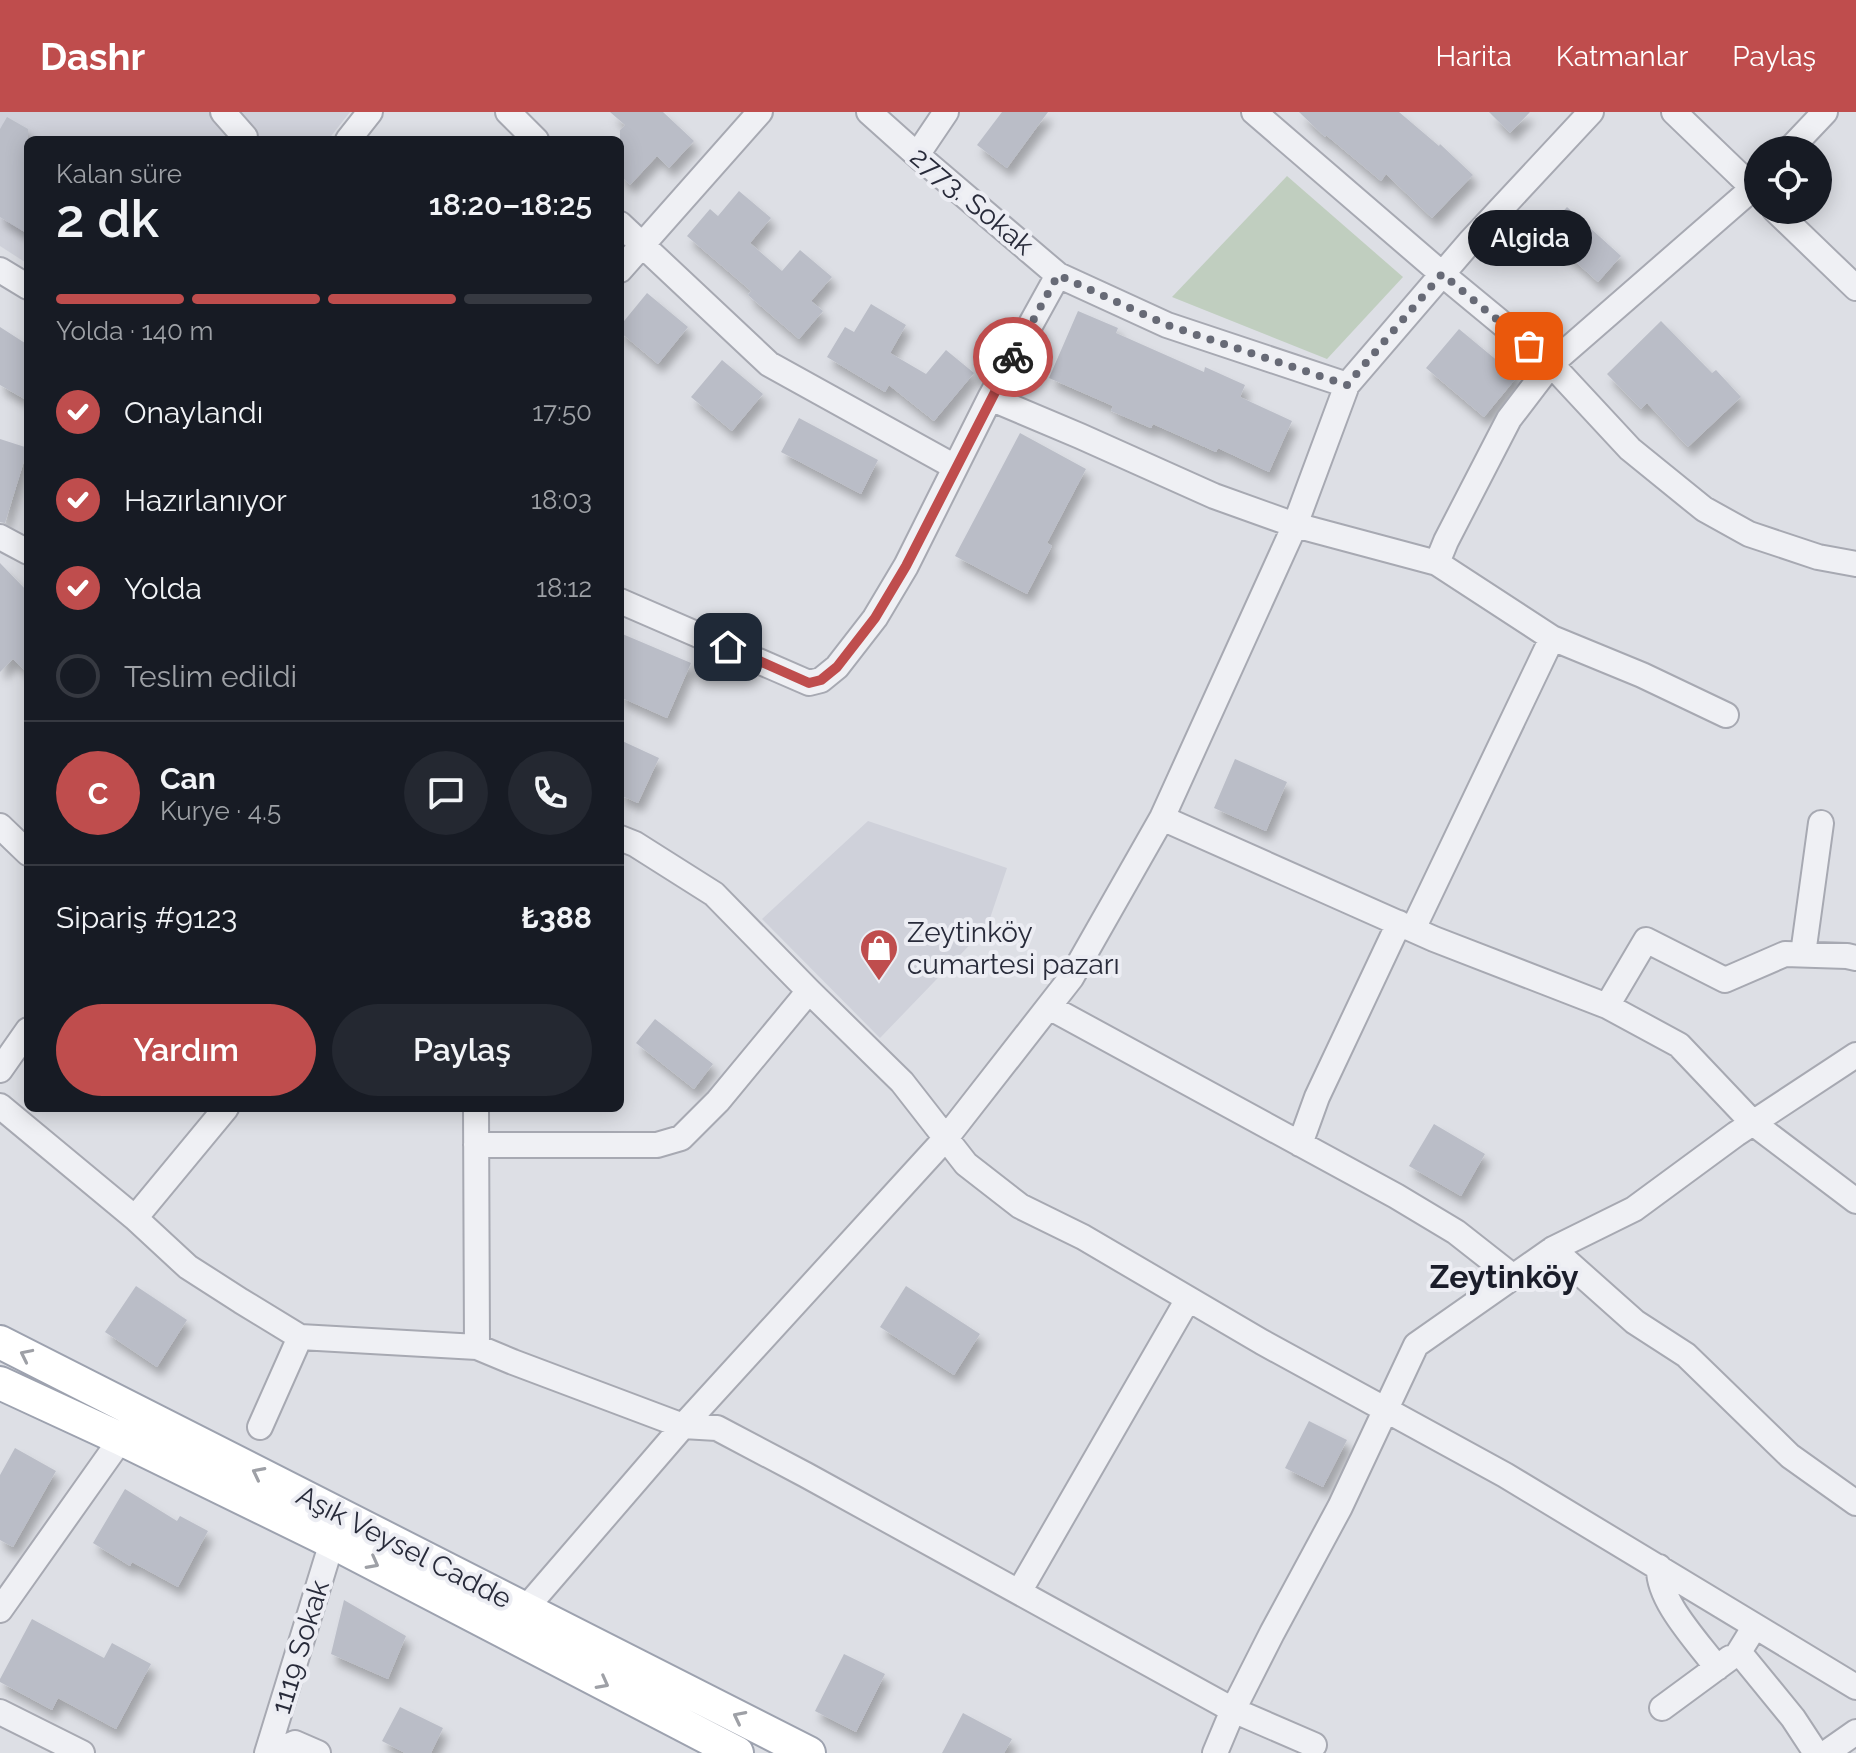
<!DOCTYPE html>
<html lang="tr">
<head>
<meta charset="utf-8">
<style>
	:root { --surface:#171b24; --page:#242831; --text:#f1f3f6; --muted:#9ea1a6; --line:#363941; --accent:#bf4d4d }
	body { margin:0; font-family:Raleway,sans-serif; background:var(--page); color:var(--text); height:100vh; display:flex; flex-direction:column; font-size:30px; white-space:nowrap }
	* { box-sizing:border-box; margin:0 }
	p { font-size:26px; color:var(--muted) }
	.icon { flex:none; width:44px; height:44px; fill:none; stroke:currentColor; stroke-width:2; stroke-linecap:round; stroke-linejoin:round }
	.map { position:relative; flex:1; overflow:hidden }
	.side { position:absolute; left:24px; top:24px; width:600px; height:976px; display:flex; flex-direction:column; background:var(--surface); border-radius:12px; box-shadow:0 4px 20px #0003 }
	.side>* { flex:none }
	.buttons { position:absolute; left:1744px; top:24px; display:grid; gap:16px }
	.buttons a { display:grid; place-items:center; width:88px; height:88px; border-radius:50%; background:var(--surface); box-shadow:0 4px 20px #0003; font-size:40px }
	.pin { position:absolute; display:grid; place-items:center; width:68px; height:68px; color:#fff; margin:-34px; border-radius:16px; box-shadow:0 4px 12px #0006 }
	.courier { position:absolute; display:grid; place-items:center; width:80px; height:80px; margin:-40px; border:6px solid #bf4d4d; border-radius:50%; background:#fff; color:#222; box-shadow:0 2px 10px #0007 }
	.bubble { position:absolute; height:56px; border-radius:28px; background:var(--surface); box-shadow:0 4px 20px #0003; font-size:26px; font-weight:600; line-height:56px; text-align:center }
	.summary em { font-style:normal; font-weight:600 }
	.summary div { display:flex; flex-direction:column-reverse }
	.summary { display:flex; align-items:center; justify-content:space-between; height:136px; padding:0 32px }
	h1 { font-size:52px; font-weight:600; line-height:60px }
	.bar { display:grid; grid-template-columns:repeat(4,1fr); gap:12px 8px; align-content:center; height:96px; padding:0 32px }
	.bar i { height:10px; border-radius:6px; background:var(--line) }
	.bar .selected { background:var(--accent) }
	.bar p { grid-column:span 4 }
	.line { display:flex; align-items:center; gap:20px; padding:0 32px; border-top:2px solid var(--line) }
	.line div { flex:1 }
	.round { display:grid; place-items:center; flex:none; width:84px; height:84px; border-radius:42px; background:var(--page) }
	ol { padding:0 32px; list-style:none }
	li { display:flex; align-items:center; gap:24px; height:88px }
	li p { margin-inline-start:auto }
	li .icon { padding:8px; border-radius:50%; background:var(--accent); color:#fff; stroke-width:4 }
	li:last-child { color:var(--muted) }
	li i { width:44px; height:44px; border:4px solid var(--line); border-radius:50% }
	.action { display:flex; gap:16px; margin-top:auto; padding:16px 32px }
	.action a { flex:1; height:92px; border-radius:48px; background:var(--accent); color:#fff; font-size:32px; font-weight:600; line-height:92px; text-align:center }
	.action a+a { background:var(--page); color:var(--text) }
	header { display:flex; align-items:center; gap:48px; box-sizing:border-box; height:112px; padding:0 40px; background:var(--accent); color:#fff }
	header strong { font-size:38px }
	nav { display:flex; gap:44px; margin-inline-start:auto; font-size:28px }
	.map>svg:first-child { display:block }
	.built { fill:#cfd1da }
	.green { fill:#c0cebf }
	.building { fill:#babdc7; filter:url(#shadow) }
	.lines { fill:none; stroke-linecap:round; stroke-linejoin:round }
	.minor-casing { stroke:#a7a9b2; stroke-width:28 }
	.major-casing { stroke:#9da2af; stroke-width:36 }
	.minor { stroke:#eff0f4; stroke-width:24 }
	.major { stroke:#fff; stroke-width:32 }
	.oneway { stroke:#9ea0a6 }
	.done { stroke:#676a76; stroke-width:8; stroke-dasharray:0 14.4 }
	.route { stroke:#bf4d4d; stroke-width:10 }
	.labels { text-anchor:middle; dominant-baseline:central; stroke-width:8; stroke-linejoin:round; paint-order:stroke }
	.street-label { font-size:28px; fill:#282b3a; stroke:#ecedf3 }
	.poi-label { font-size:28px; fill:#282b3a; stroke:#ecedf3; text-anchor:start }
	.quarter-label { font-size:32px; font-weight:bold; fill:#1a1d2a; stroke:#ecedf3 }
</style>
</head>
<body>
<header>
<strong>Dashr</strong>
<nav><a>Harita</a><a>Katmanlar</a><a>Paylaş</a></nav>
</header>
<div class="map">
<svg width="1856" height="1641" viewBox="0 0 1856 1641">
	<defs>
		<filter id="shadow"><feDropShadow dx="5" dy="9" stdDeviation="4" flood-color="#0004"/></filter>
	</defs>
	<rect width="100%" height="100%" fill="#dddfe5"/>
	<!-- built -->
	<path class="built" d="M0,0h350l-22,28h-300v124l-28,-18z
		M868,709l139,47 -20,59 -107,111 -118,-119z"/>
	<!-- green -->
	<path class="green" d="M1287,64l116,101 -76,82 -155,-62z"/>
	<!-- building -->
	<path class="building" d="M610,0h53l31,29 -25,27 -12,-12 -27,29 -10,-10v-45l5,-5z
		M1002,0h46l-41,56 -30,-23z
		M1299,0h100l40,34 1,-2 33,31 -41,43 -46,-44 -5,7 -55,-46 -1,2z
		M1489,0h41l-20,21z
		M7,5l21,12v105l-28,-17v-88z
		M739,79l32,27 -21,25 32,28 18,-21 32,27 -21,24 12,10 -24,28 -51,-44 3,-4 -64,-55 23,-27 8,7z
		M1567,95l54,49 -23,26 -54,-49z
		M647,181l41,34 -30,37 -38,-32v-6z
		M871,192l35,21 -16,28 36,21 20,-24 28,23 -40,48 -45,-36 -4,7 -58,-35 18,-30 9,5z
		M1078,199l40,17 -2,5 88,39 1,-5 40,18 -5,12 52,24 -23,51 -51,-24 -2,4 -63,-28 -2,4 -40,-17 2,-5 -64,-28z
		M1661,209l51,52 4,-3 25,27 -53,50 -41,-44 -6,6 -34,-35z
		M0,215l28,18v56l-28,-16z
		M1459,217l58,48 -33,40 -58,-49z
		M722,248l41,34 -31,37 -41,-34z
		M799,306l79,42 -17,34 -80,-42z
		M1020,321l66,36 -39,74 5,3 -25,48 -72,-38z
		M0,327l28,9 -23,75 -5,-1z
		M0,451l28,29v82l-15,-15 -13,13z
		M620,521l71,30 -24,55 -47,-21z
		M620,628l39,18 -21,45 -18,-8z
		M1235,647l52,23 -21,49 -52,-23z
		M655,907l58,45 -19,25 -58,-46z
		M1434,1012l51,30 -24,42 -52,-30z
		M136,1174l51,34 -30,47 -52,-35z
		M906,1174l74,48 -26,41 -74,-48z
		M1309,1309l38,19 -24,47 -38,-19z
		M15,1336l41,23 -43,76 -13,-7v-65z
		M125,1377l52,32 3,-5 28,15 -30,56 -46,-25 -2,4 -37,-23z
		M344,1488l62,36 -18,43 -57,-25z
		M32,1507l72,39 8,-15 39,21 -35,65 -58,-31 -6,12 -52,-28v-3z
		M844,1542l41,20 -29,58 -41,-21z
		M400,1595l43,21 -12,25h-26l-23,-12z
		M963,1601l49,26 -8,14h-62z"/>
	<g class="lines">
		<defs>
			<path id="minor" d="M223,0l22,25v3
				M508,0l28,28
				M869,0l48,43 141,120 109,50 180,60
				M1254,0l188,162 109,90 -42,55 -63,122 -9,22 -142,-38 52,-140 122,-142 122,-131
				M1674,0l79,76 5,-5
				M348,28l22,-28
				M1789,38l36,-38
				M917,43l29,-43
				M1758,81l-5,-5 -202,176 79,85 74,60 45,25 69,23 38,7
				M1775,98l81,78
				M620,112l149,140 186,103
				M0,158l28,17
				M620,158l140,-158
				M0,425l28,15
				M1437,451l115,75 90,37 84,40
				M620,489l189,82 12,-3 16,-13 38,-49 31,-52 84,-168 68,-123
				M1162,706l272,121 173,67 72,39 74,78 103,78
				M0,714l28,27
				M620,726l15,6 79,50 95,97 93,91 64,82 54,42 63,31 179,105 243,133 351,212
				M1413,817l139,-291
				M1803,842l18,-131
				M1607,894l39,-66 79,40 60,-26 62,2 9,2
				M1049,895l347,189 60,36 56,44
				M0,958l28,-40
				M0,994l135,112 53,49 53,34 59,36 177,10 36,15 170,64 34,2 89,47 427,235 81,35
				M476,996l1,239
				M1300,1032l17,-47 82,-174
				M476,1033h181l24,-7 37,-37 91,-110
				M135,1106l91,-110
				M1553,1137l82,73 51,33 104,101 66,47
				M260,1315l40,-90
				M1659,1455c-2,33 39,75 58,101
				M1019,1480l169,-293
				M526,1496l157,-182 263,-288 125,-160 91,-160 133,-293 -81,-29 -134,-60 -90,-38
				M0,1498l121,-171
				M1755,1514l-16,26 54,66 23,35
				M1662,1596l68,-50
				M0,1600l82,41
				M267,1641l65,-211
				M272,1641l23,-10 23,10
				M1215,1641l18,-43 39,-77 68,-126 76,-162 137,-96 81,-40 102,-75 120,-79
				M1826,1641l30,-21"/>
			<path id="major" d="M0,1230l809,411
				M0,1271l121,56 211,103 405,211"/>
		</defs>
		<!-- minor casing -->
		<use href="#minor" class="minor-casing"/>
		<!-- major casing -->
		<use href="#major" class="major-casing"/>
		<!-- minor -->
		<use href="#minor" class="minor"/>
		<!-- major -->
		<use href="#major" class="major"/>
	</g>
	<!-- one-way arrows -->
	<defs><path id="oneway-chevron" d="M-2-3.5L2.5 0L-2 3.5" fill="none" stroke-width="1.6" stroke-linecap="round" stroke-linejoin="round" transform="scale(2)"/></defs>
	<g class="oneway">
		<use href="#oneway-chevron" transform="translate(26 1243) rotate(-154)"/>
		<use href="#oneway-chevron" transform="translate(258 1361) rotate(-153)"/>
		<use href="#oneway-chevron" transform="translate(373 1451) rotate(28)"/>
		<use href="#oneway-chevron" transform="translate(603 1571) rotate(28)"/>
		<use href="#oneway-chevron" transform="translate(739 1605) rotate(-153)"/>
	</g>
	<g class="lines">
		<!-- done -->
		<path class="done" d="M1013,245l45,-82 109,50 180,60 95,-111 87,72"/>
		<!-- route -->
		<path class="route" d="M728,535l81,36 12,-3 16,-13 38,-49 31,-52 107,-209"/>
	</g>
	<!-- icons -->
	<defs>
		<symbol id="shop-pin" viewBox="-11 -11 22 30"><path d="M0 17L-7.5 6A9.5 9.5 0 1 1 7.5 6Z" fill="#bf4d4d" stroke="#ecedf3"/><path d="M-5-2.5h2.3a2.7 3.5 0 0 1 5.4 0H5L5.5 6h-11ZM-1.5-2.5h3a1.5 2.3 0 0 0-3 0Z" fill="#fff"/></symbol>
	</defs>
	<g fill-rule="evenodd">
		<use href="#shop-pin" x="857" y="814" width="44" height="60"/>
	</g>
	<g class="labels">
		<!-- street labels -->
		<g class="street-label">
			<text transform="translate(972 89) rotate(40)">2773. Sokak</text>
			<text transform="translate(404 1435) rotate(27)">Aşık Veysel Cadde</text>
			<text transform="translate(300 1535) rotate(-73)">1119 Sokak</text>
		</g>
		<!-- poi labels -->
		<g class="poi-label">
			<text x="907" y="820">Zeytinköy<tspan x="907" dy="32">cumartesi pazarı</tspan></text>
		</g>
		<!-- quarter labels -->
		<g class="quarter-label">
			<text x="1504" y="1164">Zeytinköy</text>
		</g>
	</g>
</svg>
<div class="buttons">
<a><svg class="icon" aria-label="locate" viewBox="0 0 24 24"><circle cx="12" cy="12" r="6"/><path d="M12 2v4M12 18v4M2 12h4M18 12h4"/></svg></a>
</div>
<div class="pin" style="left:1529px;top:234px;background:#ea580c"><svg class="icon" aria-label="bag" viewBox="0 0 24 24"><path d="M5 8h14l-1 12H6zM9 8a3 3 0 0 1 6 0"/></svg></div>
<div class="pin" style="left:728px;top:535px;background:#1f2937"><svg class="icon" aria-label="home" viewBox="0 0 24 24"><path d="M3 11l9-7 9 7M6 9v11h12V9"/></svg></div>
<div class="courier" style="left:1013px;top:245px"><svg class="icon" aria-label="bike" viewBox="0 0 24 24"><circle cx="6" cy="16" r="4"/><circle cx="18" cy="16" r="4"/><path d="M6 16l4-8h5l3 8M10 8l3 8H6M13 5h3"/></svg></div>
<div class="bubble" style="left:1468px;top:98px;width:124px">Algida</div>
<section class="side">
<div class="summary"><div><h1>2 dk</h1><p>Kalan süre</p></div><em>18:20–18:25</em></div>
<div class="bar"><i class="selected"></i><i class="selected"></i><i class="selected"></i><i></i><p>Yolda · 140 m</p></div>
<ol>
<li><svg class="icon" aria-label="check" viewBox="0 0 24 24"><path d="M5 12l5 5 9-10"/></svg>Onaylandı<p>17:50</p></li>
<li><svg class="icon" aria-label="check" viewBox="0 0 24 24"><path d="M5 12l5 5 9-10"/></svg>Hazırlanıyor<p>18:03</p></li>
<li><svg class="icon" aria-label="check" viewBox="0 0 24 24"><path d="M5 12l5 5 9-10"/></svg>Yolda<p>18:12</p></li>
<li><i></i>Teslim edildi</li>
</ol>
<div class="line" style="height:144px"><b class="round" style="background:var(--accent);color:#fff">C</b><div><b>Can</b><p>Kurye · 4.5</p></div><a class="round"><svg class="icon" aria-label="chat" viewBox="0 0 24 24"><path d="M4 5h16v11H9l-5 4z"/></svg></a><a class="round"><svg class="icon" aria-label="phone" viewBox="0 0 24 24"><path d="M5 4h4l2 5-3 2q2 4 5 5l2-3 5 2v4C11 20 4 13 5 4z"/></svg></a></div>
<div class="line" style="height:104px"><div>Sipariş #9123</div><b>₺388</b></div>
<div class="action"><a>Yardım</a><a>Paylaş</a></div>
</section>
</div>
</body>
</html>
